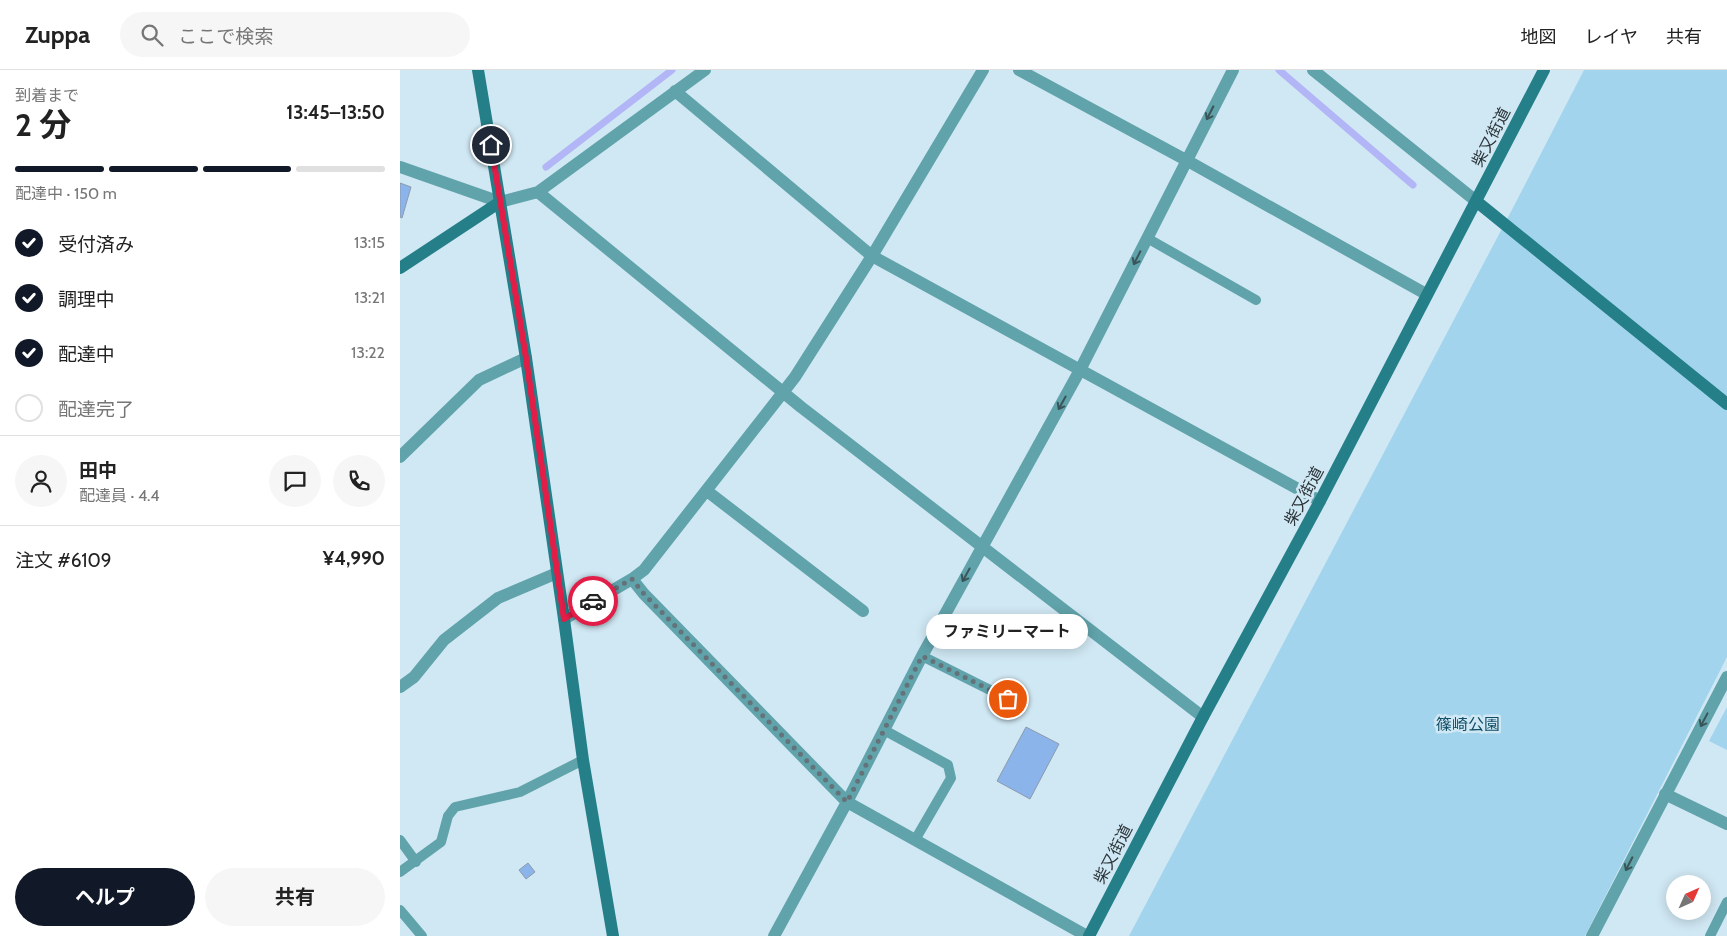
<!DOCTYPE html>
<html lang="ja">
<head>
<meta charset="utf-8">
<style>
	:root { --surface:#fff; --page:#f6f6f6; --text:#222; --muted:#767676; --line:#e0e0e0; --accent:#111827 }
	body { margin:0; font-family:Cabin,"Noto Sans JP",sans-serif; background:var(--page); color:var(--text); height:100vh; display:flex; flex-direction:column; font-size:19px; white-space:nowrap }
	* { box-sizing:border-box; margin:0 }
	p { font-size:16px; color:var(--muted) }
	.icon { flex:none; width:28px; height:28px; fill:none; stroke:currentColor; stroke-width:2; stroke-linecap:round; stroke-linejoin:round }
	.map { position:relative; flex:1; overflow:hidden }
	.side { display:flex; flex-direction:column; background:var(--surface); width:400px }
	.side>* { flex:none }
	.needle { width:32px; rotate:45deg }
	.tools { position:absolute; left:1266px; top:805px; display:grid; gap:10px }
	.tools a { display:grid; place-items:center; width:45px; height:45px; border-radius:50%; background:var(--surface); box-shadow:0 2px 12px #0003; font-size:25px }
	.pin { position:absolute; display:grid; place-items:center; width:42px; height:42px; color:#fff; margin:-21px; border:2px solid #fff; border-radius:50%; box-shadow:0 1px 5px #0007 }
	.courier { position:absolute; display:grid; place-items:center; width:50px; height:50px; margin:-25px; border:4px solid #e11d48; border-radius:50%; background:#fff; color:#222; box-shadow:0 1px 6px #0007 }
	.bubble { position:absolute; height:35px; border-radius:18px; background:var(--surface); box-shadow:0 2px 12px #0003; font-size:16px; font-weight:700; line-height:35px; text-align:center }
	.overview em { font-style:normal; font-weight:700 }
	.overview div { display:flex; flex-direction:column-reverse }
	.overview { display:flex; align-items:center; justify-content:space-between; height:85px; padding:0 15px }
	h1 { font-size:32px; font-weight:700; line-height:38px }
	.bar { display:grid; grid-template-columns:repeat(4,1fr); gap:8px 5px; align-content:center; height:60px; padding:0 15px }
	.bar i { height:6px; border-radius:4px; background:var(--line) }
	.bar .active { background:var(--accent) }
	.bar p { grid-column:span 4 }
	.line { display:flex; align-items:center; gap:12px; padding:0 15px; border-top:1px solid var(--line) }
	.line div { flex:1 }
	.round { display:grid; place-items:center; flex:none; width:52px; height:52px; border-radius:26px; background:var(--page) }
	ol { padding:0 15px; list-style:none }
	li { display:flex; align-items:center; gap:15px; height:55px }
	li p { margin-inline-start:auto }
	li .icon { padding:5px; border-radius:50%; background:var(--accent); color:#fff; stroke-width:4 }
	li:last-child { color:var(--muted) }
	li i { width:28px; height:28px; border:2px solid var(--line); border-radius:50% }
	.primary-button { display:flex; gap:10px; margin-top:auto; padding:10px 15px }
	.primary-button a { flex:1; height:58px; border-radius:30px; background:var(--accent); color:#fff; font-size:20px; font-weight:700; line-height:58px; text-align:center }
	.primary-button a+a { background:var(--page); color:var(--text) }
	header { display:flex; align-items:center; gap:30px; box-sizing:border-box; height:70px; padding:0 25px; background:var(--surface); border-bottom:1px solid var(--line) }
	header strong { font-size:24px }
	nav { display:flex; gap:28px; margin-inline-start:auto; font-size:18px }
	.search { width:350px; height:45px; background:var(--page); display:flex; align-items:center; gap:12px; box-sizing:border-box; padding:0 18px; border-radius:28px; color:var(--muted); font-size:19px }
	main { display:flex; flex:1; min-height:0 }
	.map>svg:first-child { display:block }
	.green { fill:#a2d4ed }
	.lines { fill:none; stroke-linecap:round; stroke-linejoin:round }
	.stream { stroke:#b2b5f6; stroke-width:7 }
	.building { fill:#8bb4eb; stroke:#8d9aac }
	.lane { stroke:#61a3aa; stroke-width:10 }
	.street { stroke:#61a3aa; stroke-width:12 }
	.secondary { stroke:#257f88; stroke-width:12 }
	.oneway { stroke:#3a555a }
	.done { stroke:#64727a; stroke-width:5; stroke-dasharray:0 9 }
	.route { stroke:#e11d48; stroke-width:6 }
	.labels { text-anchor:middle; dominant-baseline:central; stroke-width:5; stroke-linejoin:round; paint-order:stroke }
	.street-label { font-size:16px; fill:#2a3338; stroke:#d0e8f4 }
	.park-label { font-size:16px; fill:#104e67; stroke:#d0e8f4 }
</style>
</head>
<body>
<header>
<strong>Zuppa</strong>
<div class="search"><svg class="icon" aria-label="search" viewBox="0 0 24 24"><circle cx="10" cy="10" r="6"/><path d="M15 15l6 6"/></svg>ここで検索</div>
<nav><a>地図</a><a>レイヤ</a><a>共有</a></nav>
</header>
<main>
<section class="side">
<div class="overview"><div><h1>2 分</h1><p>到着まで</p></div><em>13:45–13:50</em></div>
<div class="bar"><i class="active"></i><i class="active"></i><i class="active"></i><i></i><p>配達中 · 150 m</p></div>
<ol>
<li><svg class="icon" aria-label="check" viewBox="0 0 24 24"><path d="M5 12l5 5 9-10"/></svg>受付済み<p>13:15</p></li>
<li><svg class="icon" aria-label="check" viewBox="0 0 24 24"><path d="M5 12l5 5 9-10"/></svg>調理中<p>13:21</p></li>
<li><svg class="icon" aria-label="check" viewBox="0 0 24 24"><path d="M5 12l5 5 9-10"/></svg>配達中<p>13:22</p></li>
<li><i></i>配達完了</li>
</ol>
<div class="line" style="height:90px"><a class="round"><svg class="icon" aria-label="person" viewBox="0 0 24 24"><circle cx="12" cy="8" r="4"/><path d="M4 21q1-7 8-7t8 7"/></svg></a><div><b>田中</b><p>配達員 · 4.4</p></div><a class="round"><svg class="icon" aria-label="chat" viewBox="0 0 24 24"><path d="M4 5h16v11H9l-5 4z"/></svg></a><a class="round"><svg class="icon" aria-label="phone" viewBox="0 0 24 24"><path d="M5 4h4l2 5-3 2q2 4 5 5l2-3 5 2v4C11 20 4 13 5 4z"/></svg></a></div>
<div class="line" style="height:65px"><div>注文 #6109</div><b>¥4,990</b></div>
<div class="primary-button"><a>ヘルプ</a><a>共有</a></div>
</section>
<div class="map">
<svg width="1327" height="866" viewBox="0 0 1327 866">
	<rect width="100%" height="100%" fill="#d0e8f4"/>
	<!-- green -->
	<path class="green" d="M1184,0h143v587l-142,279h-456l387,-734z
		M1327,637v43l-18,-9z"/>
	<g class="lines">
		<!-- stream -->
		<path class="stream" d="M879,0l134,115
			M146,97l126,-97"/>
	</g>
	<!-- building -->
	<path class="building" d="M0,113l11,4 -9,31 -2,-1z
		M626,657l33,17 -29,55 -33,-18z
		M128,793l7,9 -9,7 -7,-9z"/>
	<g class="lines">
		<!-- lane -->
		<path class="lane" d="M747,168l109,62
			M522,586l86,43
			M484,660l64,35 3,13 -36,62
			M0,770l16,22
			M0,802l41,-30 7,-26 7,-9 65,-15 63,-32
			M0,840l22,26
			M1310,866l17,-34"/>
		<!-- street -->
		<path class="street" d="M619,0l167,90 240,134
			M913,0l163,131
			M275,21l197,165 448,245
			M0,97l100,35 38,-10 167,-122
			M138,122l263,215 402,310
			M0,387l79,-77 47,-22
			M307,421l156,120
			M232,509l12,15 203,208 240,134
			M164,549l68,-40 12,-9 151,-193 77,-121 111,-186
			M0,617l14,-10 30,-37 54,-42 59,-25
			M1265,724l62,30
			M374,866l73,-134 75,-146 158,-286 153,-300
			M1192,866l135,-259"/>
		<!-- secondary -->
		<path class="secondary" d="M78,0l48,288 38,261 19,141 30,176
			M1076,131l251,203
			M0,198l100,-66
			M689,866l114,-219 117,-216 224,-431"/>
	</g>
	<!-- one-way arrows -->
	<defs><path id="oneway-shaft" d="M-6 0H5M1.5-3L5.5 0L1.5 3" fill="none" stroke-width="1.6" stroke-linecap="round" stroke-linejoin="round" transform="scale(1.25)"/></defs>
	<g class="oneway">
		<use href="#oneway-shaft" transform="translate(810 43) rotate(117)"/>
		<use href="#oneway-shaft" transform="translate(737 188) rotate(117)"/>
		<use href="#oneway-shaft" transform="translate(662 333) rotate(119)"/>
		<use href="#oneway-shaft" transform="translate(566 505) rotate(119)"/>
		<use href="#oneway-shaft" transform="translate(1304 650) rotate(118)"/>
		<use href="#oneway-shaft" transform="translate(1229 794) rotate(117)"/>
	</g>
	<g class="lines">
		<!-- done -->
		<path class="done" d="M193,531l39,-22 12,15 203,208 75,-146 86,43"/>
		<!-- route -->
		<path class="route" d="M91,75l35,213 38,261 29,-18"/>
	</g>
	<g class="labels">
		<!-- street labels -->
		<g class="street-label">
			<text transform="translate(1091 67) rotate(-63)">柴又街道</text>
			<text transform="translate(904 426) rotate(-62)">柴又街道</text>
			<text transform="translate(713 784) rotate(-63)">柴又街道</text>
		</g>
		<!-- park labels -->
		<g class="park-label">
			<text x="1068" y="654">篠崎公園</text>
		</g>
	</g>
</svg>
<div class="tools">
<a><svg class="needle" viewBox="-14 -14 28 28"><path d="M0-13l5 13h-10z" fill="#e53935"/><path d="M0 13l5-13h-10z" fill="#767676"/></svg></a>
</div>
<div class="pin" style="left:608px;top:629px;background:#ea580c"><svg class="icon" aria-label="bag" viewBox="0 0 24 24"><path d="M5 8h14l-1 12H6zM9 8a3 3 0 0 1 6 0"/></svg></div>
<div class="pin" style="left:91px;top:75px;background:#1f2937"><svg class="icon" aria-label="home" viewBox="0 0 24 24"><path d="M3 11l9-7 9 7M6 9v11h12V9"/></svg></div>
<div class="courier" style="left:193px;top:531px"><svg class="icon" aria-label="car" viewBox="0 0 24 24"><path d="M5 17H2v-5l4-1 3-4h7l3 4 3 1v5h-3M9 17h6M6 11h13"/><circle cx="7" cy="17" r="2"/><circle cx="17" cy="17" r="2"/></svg></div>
<div class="bubble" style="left:526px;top:544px;width:162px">ファミリーマート</div>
</div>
</main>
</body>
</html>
